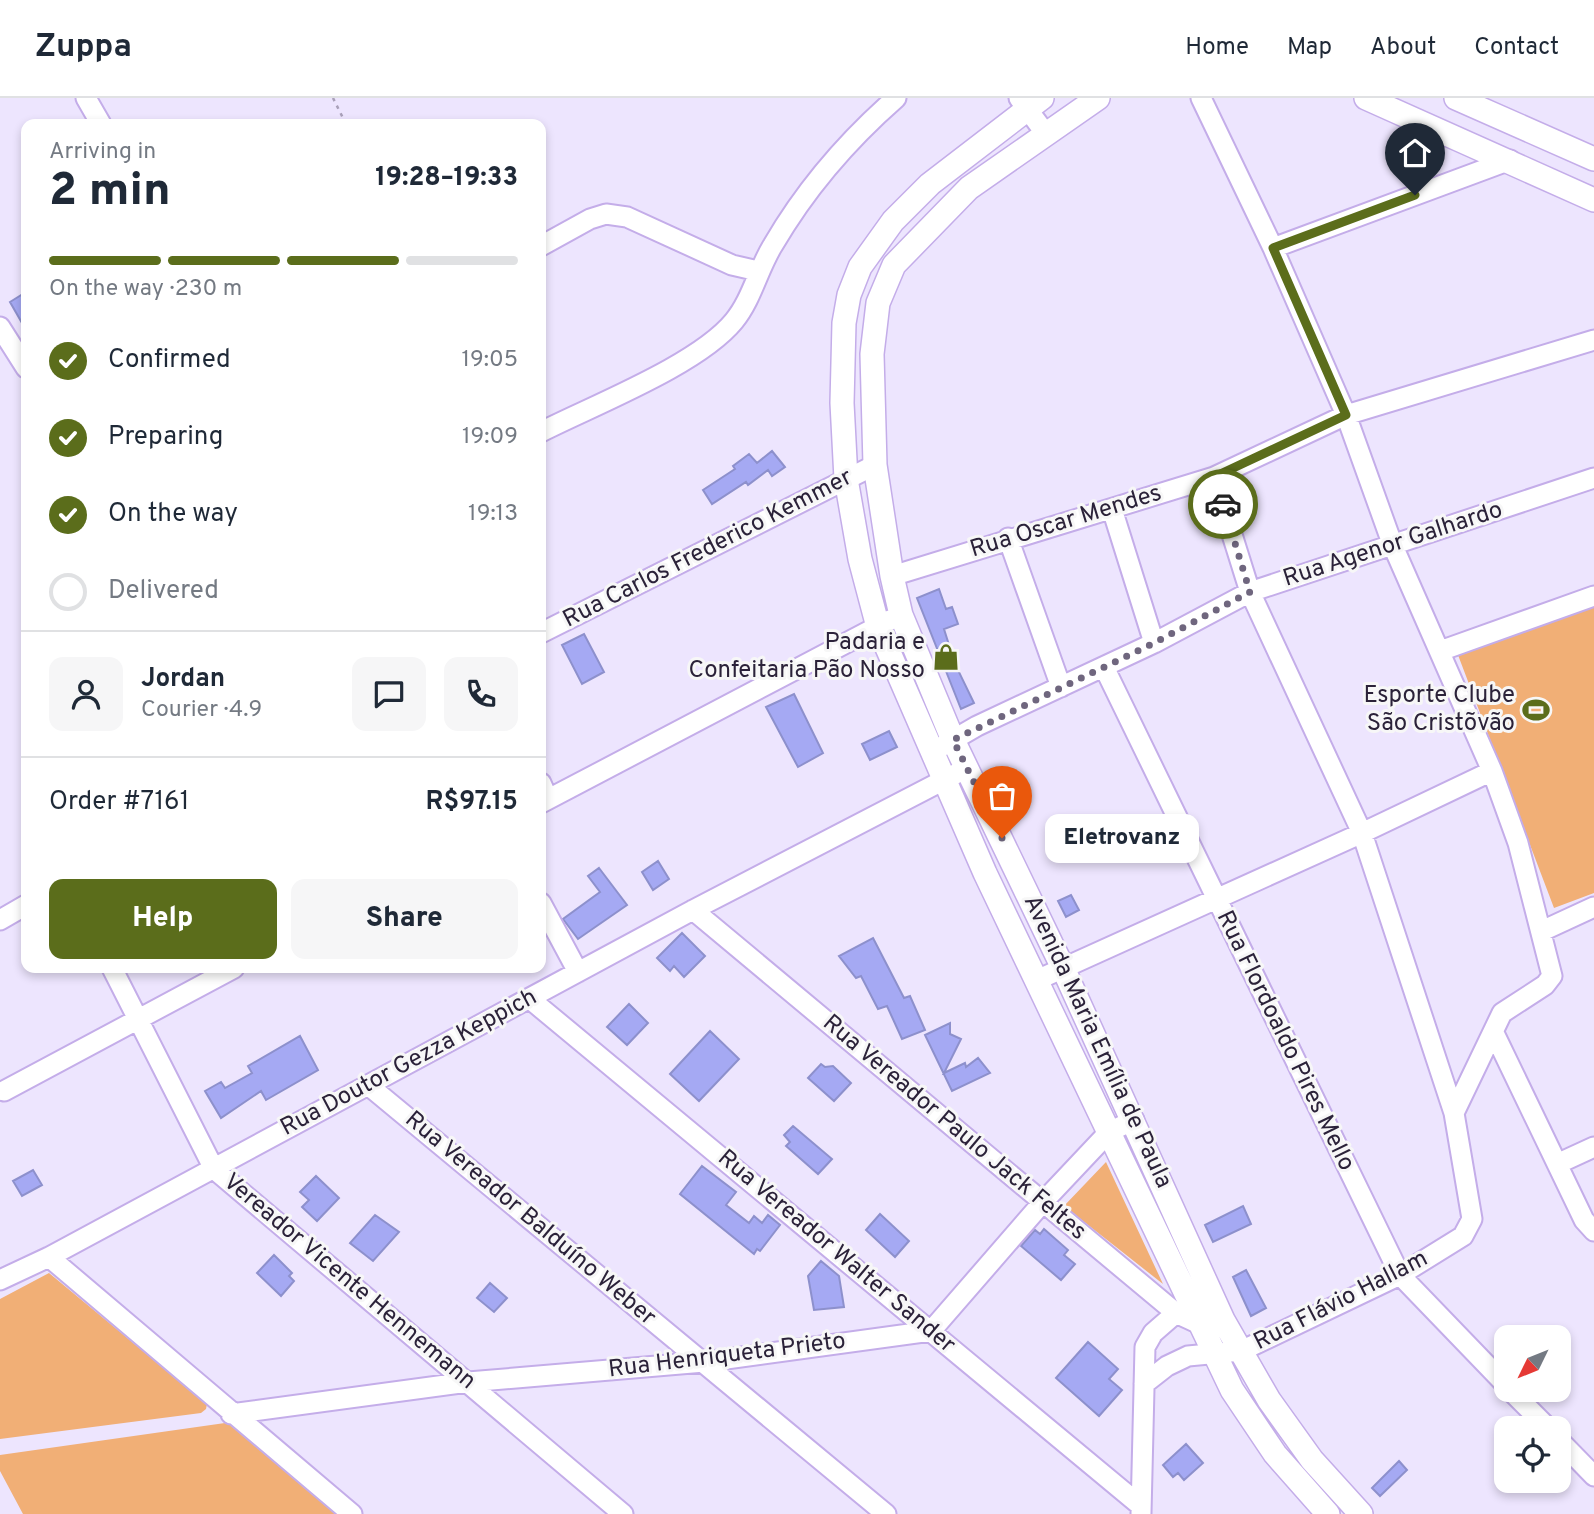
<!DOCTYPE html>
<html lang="en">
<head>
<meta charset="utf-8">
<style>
	:root { --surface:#fff; --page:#f6f6f7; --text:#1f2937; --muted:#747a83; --line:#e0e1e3; --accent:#5b6d1b }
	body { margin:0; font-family:Overpass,sans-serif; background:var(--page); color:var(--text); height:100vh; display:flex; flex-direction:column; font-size:26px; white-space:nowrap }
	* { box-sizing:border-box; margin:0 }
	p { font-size:23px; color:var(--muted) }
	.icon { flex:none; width:38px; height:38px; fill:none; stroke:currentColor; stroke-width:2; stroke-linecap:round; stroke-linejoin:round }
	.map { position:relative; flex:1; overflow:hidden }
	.panel { position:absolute; left:21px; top:21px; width:525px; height:854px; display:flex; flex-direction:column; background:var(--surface); border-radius:14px; box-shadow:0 4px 10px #0003 }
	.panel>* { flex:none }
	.needle { width:46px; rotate:227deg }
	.controls { position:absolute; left:1494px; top:1227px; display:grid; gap:14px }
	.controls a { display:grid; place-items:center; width:77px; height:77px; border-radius:14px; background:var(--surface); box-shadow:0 4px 10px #0003; font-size:35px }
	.pin { position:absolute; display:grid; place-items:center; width:60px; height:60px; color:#fff; margin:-72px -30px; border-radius:50% 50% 50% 0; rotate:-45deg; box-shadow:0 0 7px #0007 }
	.pin .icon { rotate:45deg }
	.courier { position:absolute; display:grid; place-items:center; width:70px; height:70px; margin:-35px; border:5px solid #5b6d1b; border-radius:50%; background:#fff; color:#222; box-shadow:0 2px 9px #0007 }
	.bubble { position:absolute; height:49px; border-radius:14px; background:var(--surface); box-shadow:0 4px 10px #0003; font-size:23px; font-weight:800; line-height:49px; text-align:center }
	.head em { font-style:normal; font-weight:800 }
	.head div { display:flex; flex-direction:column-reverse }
	.head { display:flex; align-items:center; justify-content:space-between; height:119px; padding:0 28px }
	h1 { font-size:46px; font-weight:800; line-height:52px }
	.bar { display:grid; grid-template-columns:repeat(4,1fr); gap:10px 7px; align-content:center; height:84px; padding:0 28px }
	.bar i { height:9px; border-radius:5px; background:var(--line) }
	.bar .active { background:var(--accent) }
	.bar p { grid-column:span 4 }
	.line { display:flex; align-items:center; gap:18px; padding:0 28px; border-top:2px solid var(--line) }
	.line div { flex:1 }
	.round { display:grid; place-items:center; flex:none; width:74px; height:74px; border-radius:14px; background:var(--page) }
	ol { padding:0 28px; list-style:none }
	li { display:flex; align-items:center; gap:21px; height:77px }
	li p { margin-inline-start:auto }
	li .icon { padding:7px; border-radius:50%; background:var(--accent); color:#fff; stroke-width:4 }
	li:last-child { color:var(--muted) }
	li i { width:38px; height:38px; border:4px solid var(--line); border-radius:50% }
	.cta { display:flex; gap:14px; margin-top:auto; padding:14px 28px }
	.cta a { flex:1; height:80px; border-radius:14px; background:var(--accent); color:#fff; font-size:28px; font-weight:800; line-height:80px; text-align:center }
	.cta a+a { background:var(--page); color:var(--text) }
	header { display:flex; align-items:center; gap:42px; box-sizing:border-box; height:98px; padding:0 35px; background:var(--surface); border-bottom:2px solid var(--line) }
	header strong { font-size:33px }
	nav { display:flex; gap:38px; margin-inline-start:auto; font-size:24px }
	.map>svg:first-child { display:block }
	.green { fill:#f1af76 }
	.building { fill:#a5a9f3; stroke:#8d90cc; stroke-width:2 }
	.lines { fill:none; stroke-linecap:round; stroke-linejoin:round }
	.minor-casing { stroke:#c4ade9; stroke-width:23 }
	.major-casing { stroke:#c4ade9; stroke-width:26 }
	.path { stroke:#a9a0b9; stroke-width:2.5; stroke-dasharray:3.5 5; stroke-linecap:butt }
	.minor { stroke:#fff; stroke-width:19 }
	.major { stroke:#fff; stroke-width:23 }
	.done { stroke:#6f667e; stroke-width:7; stroke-dasharray:0 12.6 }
	.route { stroke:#5b6d1b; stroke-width:9 }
	.labels { text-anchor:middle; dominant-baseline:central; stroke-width:6; stroke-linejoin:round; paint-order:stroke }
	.street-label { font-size:24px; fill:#2b2239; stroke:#f7f7f7 }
	.poi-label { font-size:24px; fill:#2b2239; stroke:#f7f7f7; text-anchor:end }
</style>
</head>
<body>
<header>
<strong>Zuppa</strong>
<nav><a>Home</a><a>Map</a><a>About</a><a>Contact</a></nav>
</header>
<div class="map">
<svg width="1594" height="1416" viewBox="0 0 1594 1416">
	<rect width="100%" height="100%" fill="#ede5fe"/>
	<!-- green -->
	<path class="green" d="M1594,506v289l-40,15 -96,-253z
		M1106,1064l57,122 -99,-78z
		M49,1175l158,131 -1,5 -5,4 -201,26v-140z
		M232,1324l111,92h-320l-23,-43v-16z"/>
	<!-- building -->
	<path class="building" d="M26,194v38l-16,-28z
		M772,353l13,16 -13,9 -4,-6 -20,15 -2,-3 -34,22 -9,-14 32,-21 -2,-3 16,-12 8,9z
		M939,491l7,20 6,-2 6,17 -14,5 11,35 19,39 -13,6 -44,-111z
		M584,536l20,38 -22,12 -20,-39z
		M794,596l29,59 -25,14 -32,-60z
		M889,633l8,16 -27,13 -8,-16z
		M658,763l11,18 -16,11 -11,-18z
		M599,770l28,37 -49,34 -15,-20 37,-27 -12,-16z
		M1071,797l8,15 -13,7 -8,-16z
		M682,835l23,23 -21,21 -10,-11 -4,5 -13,-13z
		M873,840l31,60 6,-2 15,34 -23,9 -15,-33 -9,3 -17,-33 -5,2 -17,-22z
		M629,906l19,19 -21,22 -20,-18z
		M950,925v11l11,5 -17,34 21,-10 1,4 12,-9 12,15 -38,18 -27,-56z
		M710,933l29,28 -40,42 -29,-27z
		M300,938l18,34 -52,30 -5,-9 -40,27 -16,-27 16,-9 4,6 27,-15 -4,-7z
		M821,966l4,3 8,-1 18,17 -17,18 -26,-23z
		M793,1028l39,33 -14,15 -32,-28 4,-4 -6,-7z
		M702,1068l34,26 -10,13 23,18 5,-7 8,7 6,-8 12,10 -20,26 -3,-2 -3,5 -74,-60z
		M33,1072l9,15 -20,11 -9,-15z
		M316,1078l23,22 -22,23 -15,-14 7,-7 -9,-8z
		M1243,1108l8,18 -38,18 -8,-17z
		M880,1116l29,27 -14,16 -29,-27z
		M375,1117l24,17 -26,29 -23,-18z
		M1044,1131l24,21 -4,5 11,9 -14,16 -40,-34 14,-16 5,4z
		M274,1157l18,18 -3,3 5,5 -13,15 -24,-23z
		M821,1163l18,15 5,31 -30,3 -6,-34z
		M1246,1172l20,38 -15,8 -18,-39z
		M490,1185l17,15 -13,14 -17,-14z
		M1088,1244l30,27 -9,10 13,11 -23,26 -43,-38z
		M1186,1346l17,19 -19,17 -6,-7 -5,4 -10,-12z
		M1399,1363l8,9 -27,26 -8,-8z"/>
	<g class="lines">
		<defs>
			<path id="minor" d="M86,0l15,26
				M1019,0l27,36
				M541,148l49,-27 16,-5 21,3 105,48 26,6
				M1273,150l237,-88
				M0,229l26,41
				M541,334c53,-27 157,-67 193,-111 18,-22 24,-52 39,-76 32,-55 75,-105 123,-147
				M1214,379l36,115 112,241 92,280
				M1112,411l42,134
				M1008,440l53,149
				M892,478l322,-99 132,-62 248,-75
				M541,535l334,-168
				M1440,553l154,-55
				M1104,569l296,608 107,111
				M934,653l43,-25 177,-83 96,-51 344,-114
				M541,685l7,16
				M541,705l349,-183
				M541,805l37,69
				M693,812l483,403 26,12 6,-1
				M0,822l26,-15
				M1542,833l52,-24
				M112,870l102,201 409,345
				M1037,882l325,-147 130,-62
				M530,901l611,507
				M1494,935l90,187 10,11
				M368,987l518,429
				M4,993l230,-123
				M1557,1066l37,-17
				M49,1159l303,257
				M0,1182l49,-23 644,-347 274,-142
				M1144,1286l23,-18 21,-10 53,-5 159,-76 63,-39 9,-17 -18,-106 48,-100 43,-28 7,-9 -34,-133 -26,-72 -99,-225 -47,-131 -73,-167 -72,-150
				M1510,1292l38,38
				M231,1316l237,-32 236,-20 227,-31 112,-129 66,-70 25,-12
				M1559,1342l35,36
				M1141,1415l4,-166 8,-14 23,-20"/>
			<path id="major" d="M1042,0l-112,86 -37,37 -33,46 -11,28 -5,28 -2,80 4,76 14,80 18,68 107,246 247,517 43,64 53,60
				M1098,0l-129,90 -75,77 -16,38 -6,51 3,111 17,111 9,39 52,125 110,228 160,352 46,80 43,60 49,54
				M1366,0l228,102
				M1456,0l138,61"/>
		</defs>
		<!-- minor casing -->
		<use href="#minor" class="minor-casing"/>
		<!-- major casing -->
		<use href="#major" class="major-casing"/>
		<!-- path -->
		<path class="path" d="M333,0l13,26"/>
		<!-- minor -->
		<use href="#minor" class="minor"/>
		<!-- major -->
		<use href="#major" class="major"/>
	</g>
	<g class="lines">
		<!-- done -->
		<path class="done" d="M1002,740l-49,-98 201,-97 96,-51 -27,-88"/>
		<!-- route -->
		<path class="route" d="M1223,406l-9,-27 132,-62 -73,-167 142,-53"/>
	</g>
	<!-- icons -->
	<defs>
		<symbol id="shop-bare" viewBox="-9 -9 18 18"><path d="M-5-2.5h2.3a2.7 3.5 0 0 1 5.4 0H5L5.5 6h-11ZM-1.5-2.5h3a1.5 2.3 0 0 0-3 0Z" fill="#5b6d1b" stroke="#f7f7f7" stroke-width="2.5" paint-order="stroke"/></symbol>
		<symbol id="stadium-bare" viewBox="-9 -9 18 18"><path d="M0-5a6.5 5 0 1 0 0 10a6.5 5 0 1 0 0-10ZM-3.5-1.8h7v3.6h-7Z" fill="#5b6d1b" stroke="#f7f7f7" stroke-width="2.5" paint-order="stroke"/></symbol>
	</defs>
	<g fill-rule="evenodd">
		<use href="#shop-bare" x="927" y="540" width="38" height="38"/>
		<use href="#stadium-bare" x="1517" y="593" width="38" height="38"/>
	</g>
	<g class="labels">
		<!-- street labels -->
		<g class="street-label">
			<text transform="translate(1066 424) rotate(-17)">Rua Oscar Mendes</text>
			<text transform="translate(1393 447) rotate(-18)">Rua Agenor Galhardo</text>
			<text transform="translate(708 451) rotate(-27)">Rua Carlos Frederico Kemmer</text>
			<text transform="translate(1285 943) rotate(64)">Rua Flordoaldo Pires Mello</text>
			<text transform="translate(1097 944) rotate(65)">Avenida Maria Emília de Paula</text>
			<text transform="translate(409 965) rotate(-28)">Rua Doutor Gezza Keppich</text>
			<text transform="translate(954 1030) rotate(40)">Rua Vereador Paulo Jack Feltes</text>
			<text transform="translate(530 1121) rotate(40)">Rua Vereador Balduíno Weber</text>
			<text transform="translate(836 1154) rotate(40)">Rua Vereador Walter Sander</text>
			<text transform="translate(349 1184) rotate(40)">Vereador Vicente Hennemann</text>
			<text transform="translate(1341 1203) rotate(-27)">Rua Flávio Hallam</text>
			<text transform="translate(727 1258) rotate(-7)">Rua Henriqueta Prieto</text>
		</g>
		<!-- poi labels -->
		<g class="poi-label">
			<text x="925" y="545">Padaria e<tspan x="925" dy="28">Confeitaria Pão Nosso</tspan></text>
			<text x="1515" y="598">Esporte Clube<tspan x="1515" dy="28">São Cristõvão</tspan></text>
		</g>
	</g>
</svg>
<div class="controls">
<a><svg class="needle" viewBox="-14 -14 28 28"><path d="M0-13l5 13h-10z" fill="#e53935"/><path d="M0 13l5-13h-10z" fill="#747a83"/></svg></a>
<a><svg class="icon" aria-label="locate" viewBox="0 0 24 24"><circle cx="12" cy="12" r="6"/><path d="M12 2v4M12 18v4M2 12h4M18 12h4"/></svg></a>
</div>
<div class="pin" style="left:1002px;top:740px;background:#ea580c"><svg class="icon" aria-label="bag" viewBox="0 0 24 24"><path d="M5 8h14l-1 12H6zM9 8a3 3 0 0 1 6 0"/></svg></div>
<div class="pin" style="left:1415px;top:97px;background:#1f2937"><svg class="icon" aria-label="home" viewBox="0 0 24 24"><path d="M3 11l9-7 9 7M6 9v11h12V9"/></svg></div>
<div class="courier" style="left:1223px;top:406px"><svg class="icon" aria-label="car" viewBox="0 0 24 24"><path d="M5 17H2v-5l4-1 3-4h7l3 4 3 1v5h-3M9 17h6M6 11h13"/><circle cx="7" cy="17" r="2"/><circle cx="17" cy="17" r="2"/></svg></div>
<div class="bubble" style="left:1045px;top:716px;width:154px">Eletrovanz</div>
<section class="panel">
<div class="head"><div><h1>2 min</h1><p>Arriving in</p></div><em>19:28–19:33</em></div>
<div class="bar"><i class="active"></i><i class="active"></i><i class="active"></i><i></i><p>On the way · 230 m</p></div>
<ol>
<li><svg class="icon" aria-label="check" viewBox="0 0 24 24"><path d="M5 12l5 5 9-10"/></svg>Confirmed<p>19:05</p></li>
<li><svg class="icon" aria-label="check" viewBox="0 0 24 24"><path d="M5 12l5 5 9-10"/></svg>Preparing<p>19:09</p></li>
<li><svg class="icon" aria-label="check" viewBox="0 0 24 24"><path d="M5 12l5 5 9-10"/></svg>On the way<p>19:13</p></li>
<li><i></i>Delivered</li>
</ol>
<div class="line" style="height:126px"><a class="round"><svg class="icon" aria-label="person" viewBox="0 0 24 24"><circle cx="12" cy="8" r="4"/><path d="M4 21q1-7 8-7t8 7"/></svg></a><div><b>Jordan</b><p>Courier · 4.9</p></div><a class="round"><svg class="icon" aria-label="chat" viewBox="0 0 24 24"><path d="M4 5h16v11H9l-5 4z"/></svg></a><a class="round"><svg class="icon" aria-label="phone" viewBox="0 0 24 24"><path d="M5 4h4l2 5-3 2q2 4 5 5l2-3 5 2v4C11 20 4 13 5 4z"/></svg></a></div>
<div class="line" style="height:91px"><div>Order #7161</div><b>R$97.15</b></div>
<div class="cta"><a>Help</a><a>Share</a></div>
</section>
</div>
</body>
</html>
